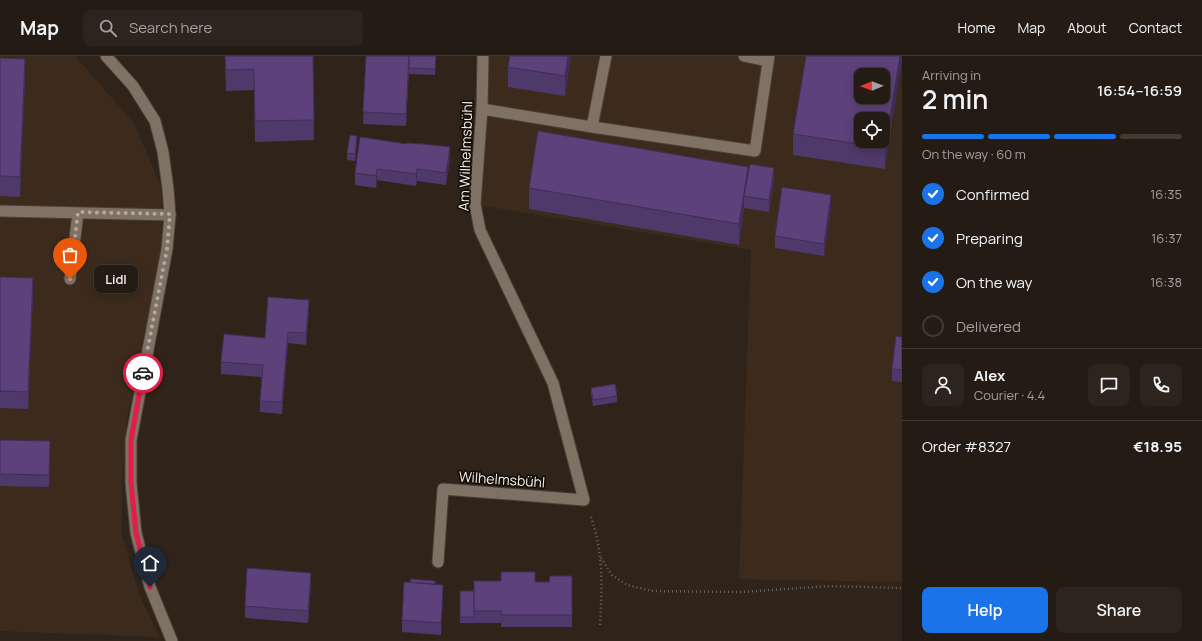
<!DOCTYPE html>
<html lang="en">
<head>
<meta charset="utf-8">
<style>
	:root { --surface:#241b14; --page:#2c241d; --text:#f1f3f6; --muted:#a3a1a0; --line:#413934; --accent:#1a73e8 }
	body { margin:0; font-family:Manrope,sans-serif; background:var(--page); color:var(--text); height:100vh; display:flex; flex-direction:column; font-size:15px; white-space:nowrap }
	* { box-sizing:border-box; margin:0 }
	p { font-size:13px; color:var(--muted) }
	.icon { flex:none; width:22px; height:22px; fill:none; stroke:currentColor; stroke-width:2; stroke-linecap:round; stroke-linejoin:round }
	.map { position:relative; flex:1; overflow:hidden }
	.drawer { display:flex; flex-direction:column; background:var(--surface); width:300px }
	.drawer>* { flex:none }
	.needle { width:26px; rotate:269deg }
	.buttons { position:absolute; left:854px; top:12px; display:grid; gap:8px }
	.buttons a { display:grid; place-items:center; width:36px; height:36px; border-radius:8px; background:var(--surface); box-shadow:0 2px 10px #0003,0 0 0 1px var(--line); font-size:20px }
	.pin { position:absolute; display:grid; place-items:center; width:34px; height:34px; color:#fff; margin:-41px -17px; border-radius:50% 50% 50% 0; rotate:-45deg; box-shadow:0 0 4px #0007 }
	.pin .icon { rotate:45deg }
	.courier { position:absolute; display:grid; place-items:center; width:40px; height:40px; margin:-20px; border:3px solid #e11d48; border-radius:50%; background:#fff; color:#222; box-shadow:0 1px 5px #0007 }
	.bubble { position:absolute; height:28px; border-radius:8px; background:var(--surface); box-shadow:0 2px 10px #0003,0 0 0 1px var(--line); font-size:13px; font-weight:600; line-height:28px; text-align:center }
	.summary em { font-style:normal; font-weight:600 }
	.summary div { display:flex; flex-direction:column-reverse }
	.summary { display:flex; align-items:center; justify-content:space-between; height:68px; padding:0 20px }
	h1 { font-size:26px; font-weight:600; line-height:30px }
	.bar { display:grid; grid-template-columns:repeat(4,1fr); gap:6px 4px; align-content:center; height:48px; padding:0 20px }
	.bar i { height:5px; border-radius:3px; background:var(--line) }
	.bar .on { background:var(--accent) }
	.bar p { grid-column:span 4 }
	.line { display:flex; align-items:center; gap:10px; padding:0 20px; border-top:1px solid var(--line) }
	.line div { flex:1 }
	.round { display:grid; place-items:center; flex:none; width:42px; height:42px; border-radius:8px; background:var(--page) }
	ol { padding:0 20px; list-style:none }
	li { display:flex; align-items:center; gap:12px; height:44px }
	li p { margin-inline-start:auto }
	li .icon { padding:4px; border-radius:50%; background:var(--accent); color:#fff; stroke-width:4 }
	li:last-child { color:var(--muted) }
	li i { width:22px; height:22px; border:2px solid var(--line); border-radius:50% }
	.primary-button { display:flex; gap:8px; margin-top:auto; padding:8px 20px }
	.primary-button a { flex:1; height:46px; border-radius:8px; background:var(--accent); color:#fff; font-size:16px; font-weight:600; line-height:46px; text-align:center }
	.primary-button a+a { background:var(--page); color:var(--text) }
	header { display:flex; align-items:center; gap:24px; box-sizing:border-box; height:56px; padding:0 20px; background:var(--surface); border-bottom:1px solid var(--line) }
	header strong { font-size:19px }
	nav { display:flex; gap:22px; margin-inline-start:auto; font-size:14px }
	.search { width:280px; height:36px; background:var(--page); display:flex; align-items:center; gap:10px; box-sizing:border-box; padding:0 14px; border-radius:8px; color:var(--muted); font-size:15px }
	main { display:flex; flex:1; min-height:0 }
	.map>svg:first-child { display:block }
	.built { fill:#3c2b1c; fill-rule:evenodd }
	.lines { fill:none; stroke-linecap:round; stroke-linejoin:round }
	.service-casing { stroke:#4a3f37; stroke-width:13 }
	.minor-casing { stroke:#4a3f37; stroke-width:13 }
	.tertiary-casing { stroke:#4a3f37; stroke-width:13 }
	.path { stroke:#6f645b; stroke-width:2.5; stroke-dasharray:1 3; stroke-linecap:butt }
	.service { stroke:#807165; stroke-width:11 }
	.minor { stroke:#807165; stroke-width:11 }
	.tertiary { stroke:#807165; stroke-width:11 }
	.wall { fill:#4f386a }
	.shaded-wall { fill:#402e56 }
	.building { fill:#5c417b; stroke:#402e56; fill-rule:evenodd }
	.done { stroke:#b3a9a1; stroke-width:4; stroke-dasharray:0 7.2 }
	.route { stroke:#e11d48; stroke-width:5 }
	.labels { text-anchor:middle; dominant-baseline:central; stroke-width:3.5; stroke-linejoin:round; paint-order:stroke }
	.street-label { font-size:14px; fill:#f9f0e9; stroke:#140f0a }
</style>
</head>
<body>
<header>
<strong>Map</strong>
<div class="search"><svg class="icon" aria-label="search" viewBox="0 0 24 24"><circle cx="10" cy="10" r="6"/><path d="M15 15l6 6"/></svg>Search here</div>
<nav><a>Home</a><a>Map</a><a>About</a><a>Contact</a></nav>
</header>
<main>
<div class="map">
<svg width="902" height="585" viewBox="0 0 902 585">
	<rect width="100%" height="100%" fill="#30241a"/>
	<!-- built -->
	<path class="built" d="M0,0h75l59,67 27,64 1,63 -35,167 -5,69v49l17,59 20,43 -159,-6z
		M477,0h425v526l-163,-3 12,-329 -279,-46zM861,19h22v22h-22zM861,63h22v22h-22z"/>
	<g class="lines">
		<defs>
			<path id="service" d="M744,0l24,5
				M482,53l110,18 163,24 14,-95
				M592,71l14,-71
				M0,155l170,4
				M70,223l8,-66"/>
			<path id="minor" d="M438,506l5,-73 141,11 -31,-117 -73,-153 -5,-26 7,-95 1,-53"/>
			<path id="tertiary" d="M106,0l27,30 22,35 8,31 5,37 2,26 -3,34 -36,191v43l5,50 14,54 22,54"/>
		</defs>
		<!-- service casing -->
		<use href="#service" class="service-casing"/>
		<!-- minor casing -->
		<use href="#minor" class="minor-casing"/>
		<!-- tertiary casing -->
		<use href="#tertiary" class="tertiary-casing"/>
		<!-- path -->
		<path class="path" d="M591,461c13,38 11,69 9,108
			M601,502l11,17 15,10 26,6 88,1 89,-6 72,2"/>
		<!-- service -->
		<use href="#service" class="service"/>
		<!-- minor -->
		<use href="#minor" class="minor"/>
		<!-- tertiary -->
		<use href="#tertiary" class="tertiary"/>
	</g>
	<!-- wall -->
	<path class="wall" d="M225,0h88l1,84 -59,2 -1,-52 -28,1z
		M366,0h70l-1,19 -26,-1v-3l-3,55 -43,-2z
		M571,0l-6,40 -57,-9v-20z
		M902,0l-17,113 -92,-14v-21z
		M0,2l25,22 -5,117 -20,-1z
		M357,86l-2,19 -8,-1v-7z
		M407,88l43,15 -4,26 -29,-4 -1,5 -39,-6 -1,8 -21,-3v-12z
		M748,119l26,5 -5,32 -25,-4 -5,37 -210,-36v-21z
		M831,151l-7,49 -49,-8v-12z
		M0,221l33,18 -5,114 -28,-1z
		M309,256l-3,33 -18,-2 -6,71 -22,-2v-11l2,-24 -41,-3v-12z
		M902,281v45l-10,-1v-12z
		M591,332l26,8v6l-24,4 -2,-12z
		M0,384l50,1 -1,46 -49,-1z
		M572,520v51h-71v-4h-27v-1v1h-14v-32h14l61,-9h14z
		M435,528l8,13 -2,38 -39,-3v-12z
		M311,529l-3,38 -63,-5v-12z"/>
	<!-- shaded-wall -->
	<path class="shaded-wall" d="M409,0v8l-3,62v-12z
		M568,0h3l-6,40v-20z
		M900,0h2v5l-17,108v-21z
		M25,3v21l-5,117v-20z
		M357,80v6l-2,19v-7z
		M450,91v12l-4,26v-12z
		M748,111v21l-4,8v12l-5,37v-21z
		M774,112v12l-5,32v-12z
		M377,113v11l-1,8v-12z
		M417,113v12l-1,5v-12z
		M831,139v12l-7,49v-12z
		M33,222v17l-5,114v-17z
		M309,244v12l-3,33v-12z
		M288,276v11l-6,71v-12z
		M311,517v12l-3,38v-12z
		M443,529v12l-2,38v-12z"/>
	<!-- building -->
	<path class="building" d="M225,0h88l1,64 -59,1 -1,-52 -28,1z
		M366,0h43l-3,58 -43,-2z
		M409,0h27l-1,13 -26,-1z
		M510,0h58l-3,20 -57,-9z
		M806,0h94l-15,92 -92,-14zM861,19h22v22h-22zM861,63h22v22h-22z
		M0,2l25,1 -5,118 -20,-1z
		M538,75l210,36 -9,57 -210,-36z
		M350,79l7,1 -2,18 -8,-1z
		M360,81l47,7v-1l16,1 27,3 -4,26 -29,-4 -1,5 -39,-5 -1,7 -21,-3z
		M750,108l24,4 -5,32 -25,-4z
		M782,131l49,8 -7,49 -49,-8z
		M0,221l33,1 -5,114 -28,-1z
		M268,241l41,3 -3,33 -18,-1 -6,70 -22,-1 3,-36 -42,-3 3,-28 41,4z
		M896,280l6,1v33l-10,-1z
		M615,328l2,12 -24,4 -2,-12z
		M0,384l50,1 -1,34 -49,-1z
		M247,512l64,5 -3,38 -63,-5z
		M501,516h34v10h14l1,-6h22v39h-71v-4h-27v-30h27z
		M411,523l24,2v3l-25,-2z
		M404,526l39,3 -2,38 -39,-3z
		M460,535h14v26h-14z"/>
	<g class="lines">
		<!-- done -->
		<path class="done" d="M70,223l8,-67 92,2 -3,35 -24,124"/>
		<!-- route -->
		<path class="route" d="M143,317l-12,67v43l5,50 14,54"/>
	</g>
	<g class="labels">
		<!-- street labels -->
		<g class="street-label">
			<text transform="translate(465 100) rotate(-88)">Am Wilhelmsbühl</text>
			<text transform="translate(502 423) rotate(4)">Wilhelmsbühl</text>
		</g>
	</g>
</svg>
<div class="buttons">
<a><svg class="needle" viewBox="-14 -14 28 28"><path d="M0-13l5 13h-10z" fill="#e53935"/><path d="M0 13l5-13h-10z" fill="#a3a1a0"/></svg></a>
<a><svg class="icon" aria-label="locate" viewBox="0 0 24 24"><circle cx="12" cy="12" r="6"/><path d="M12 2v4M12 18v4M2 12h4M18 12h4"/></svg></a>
</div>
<div class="pin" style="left:70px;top:223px;background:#ea580c"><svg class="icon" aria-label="bag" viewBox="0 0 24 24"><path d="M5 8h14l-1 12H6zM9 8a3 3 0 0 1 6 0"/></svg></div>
<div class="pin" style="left:150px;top:531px;background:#1f2937"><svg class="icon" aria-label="home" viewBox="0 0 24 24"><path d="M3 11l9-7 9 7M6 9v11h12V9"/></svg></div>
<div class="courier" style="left:143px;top:317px"><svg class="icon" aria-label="car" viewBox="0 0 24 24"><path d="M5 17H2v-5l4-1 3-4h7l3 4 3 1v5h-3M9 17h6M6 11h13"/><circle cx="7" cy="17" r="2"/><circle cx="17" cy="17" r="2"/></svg></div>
<div class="bubble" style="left:94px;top:209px;width:44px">Lidl</div>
</div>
<section class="drawer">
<div class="summary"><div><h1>2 min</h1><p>Arriving in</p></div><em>16:54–16:59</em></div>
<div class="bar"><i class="on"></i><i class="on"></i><i class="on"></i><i></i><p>On the way · 60 m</p></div>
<ol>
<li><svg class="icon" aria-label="check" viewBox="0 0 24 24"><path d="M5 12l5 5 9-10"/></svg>Confirmed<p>16:35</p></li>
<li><svg class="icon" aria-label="check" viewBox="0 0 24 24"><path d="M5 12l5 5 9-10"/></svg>Preparing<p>16:37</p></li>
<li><svg class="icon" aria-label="check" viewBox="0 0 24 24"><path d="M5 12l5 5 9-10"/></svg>On the way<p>16:38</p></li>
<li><i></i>Delivered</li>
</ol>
<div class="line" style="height:72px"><a class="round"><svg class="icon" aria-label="person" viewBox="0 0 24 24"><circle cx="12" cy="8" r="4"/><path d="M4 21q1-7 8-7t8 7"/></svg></a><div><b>Alex</b><p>Courier · 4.4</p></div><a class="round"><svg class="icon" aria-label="chat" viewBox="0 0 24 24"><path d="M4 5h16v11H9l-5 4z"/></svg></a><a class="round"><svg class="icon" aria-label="phone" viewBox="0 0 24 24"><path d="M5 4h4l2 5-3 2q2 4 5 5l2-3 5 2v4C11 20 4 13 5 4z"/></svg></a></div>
<div class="line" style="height:52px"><div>Order #8327</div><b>€18.95</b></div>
<div class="primary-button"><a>Help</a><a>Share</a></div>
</section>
</main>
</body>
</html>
